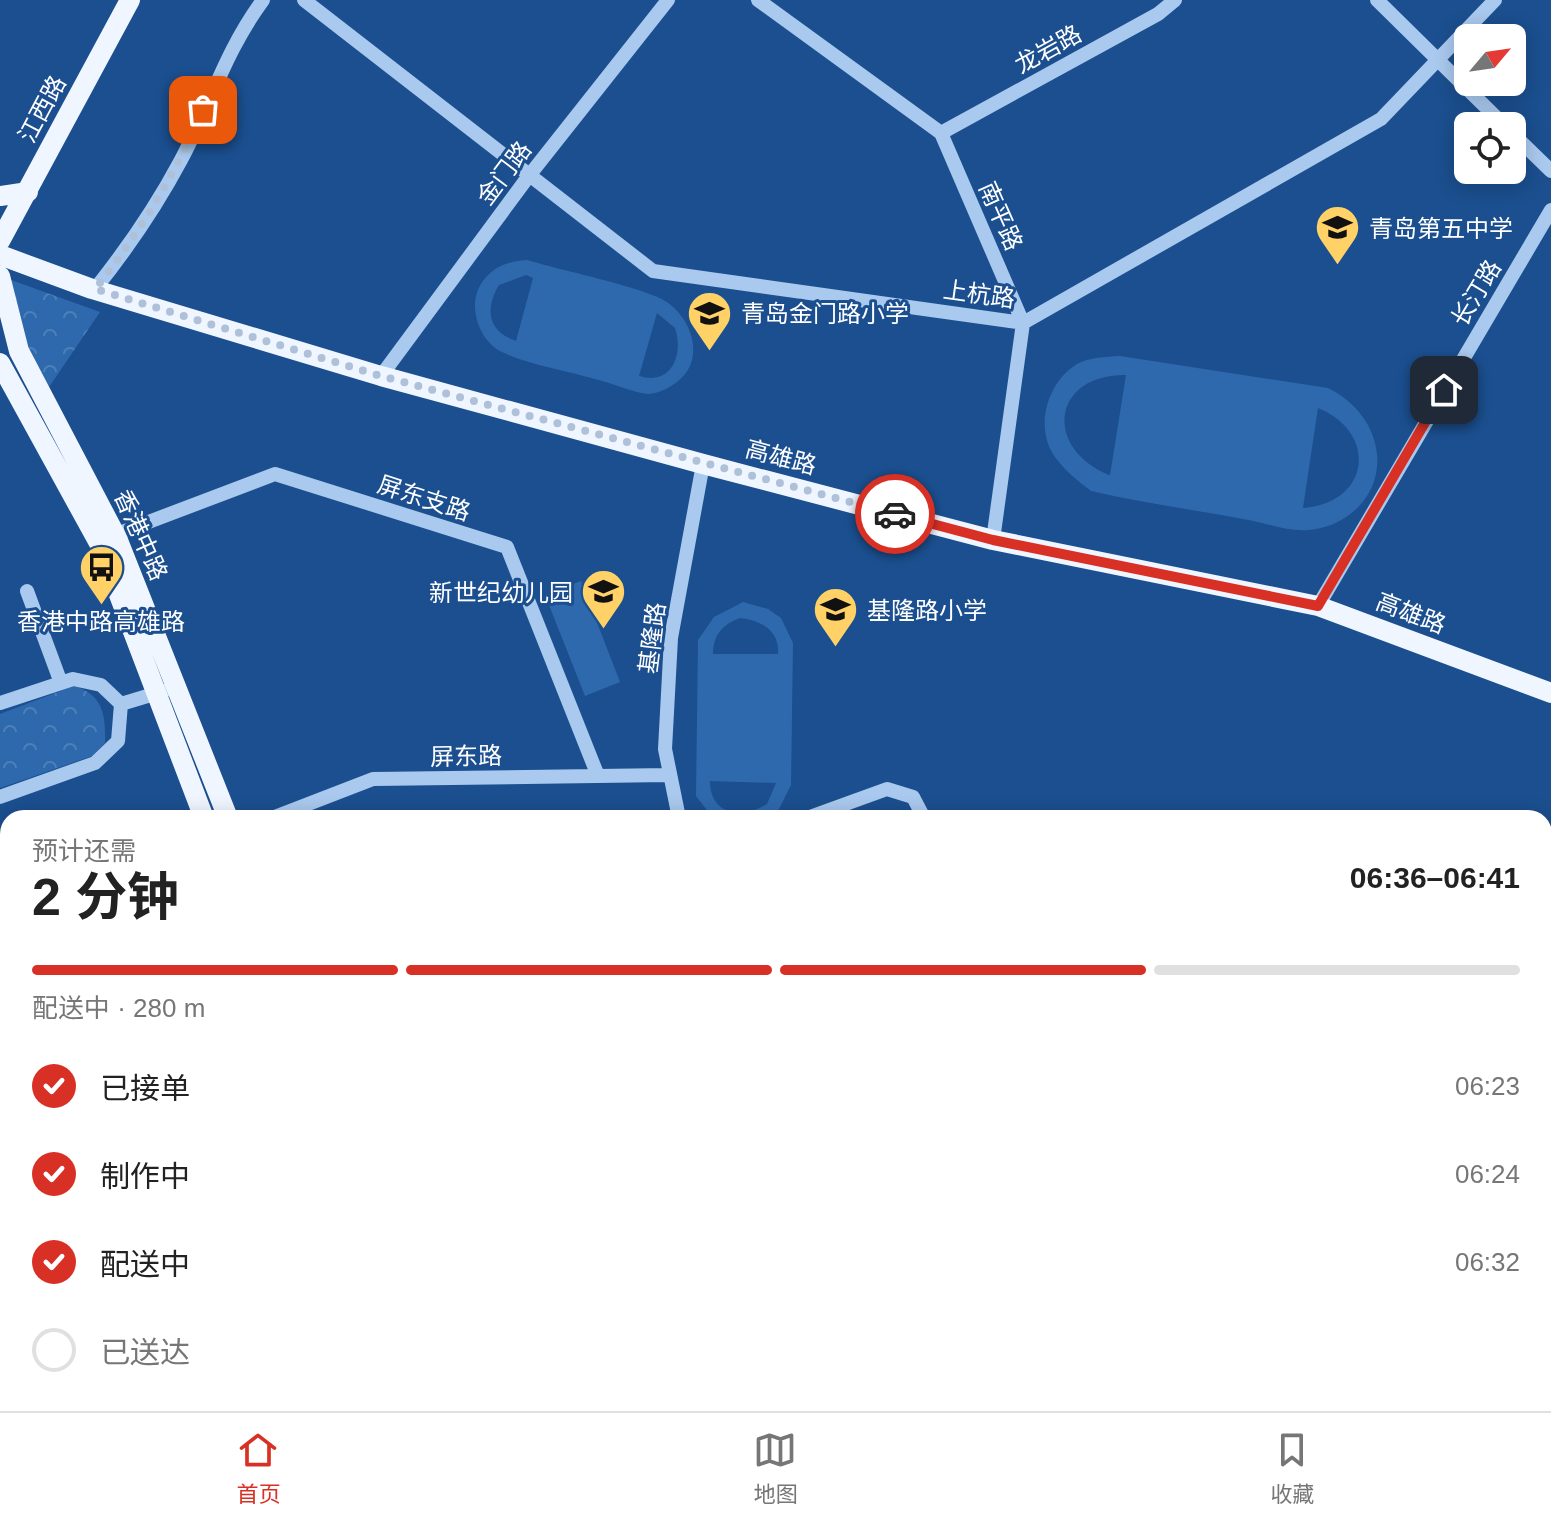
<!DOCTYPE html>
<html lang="zh">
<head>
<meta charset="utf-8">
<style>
	:root { --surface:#fff; --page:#f2f2f2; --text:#222; --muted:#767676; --line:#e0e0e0; --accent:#d93025 }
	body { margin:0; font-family:Arial,"Noto Sans SC",sans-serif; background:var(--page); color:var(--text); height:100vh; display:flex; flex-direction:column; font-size:30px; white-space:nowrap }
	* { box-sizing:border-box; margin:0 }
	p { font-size:26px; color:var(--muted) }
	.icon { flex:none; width:44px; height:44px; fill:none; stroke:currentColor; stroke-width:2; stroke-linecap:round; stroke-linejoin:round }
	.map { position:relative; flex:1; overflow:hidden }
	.drawer { position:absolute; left:0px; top:810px; width:1552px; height:602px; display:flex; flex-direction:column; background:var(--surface); border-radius:24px 24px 0 0; box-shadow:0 4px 20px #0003 }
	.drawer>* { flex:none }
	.needle { width:52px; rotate:61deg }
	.controls { position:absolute; left:1454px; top:24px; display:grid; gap:16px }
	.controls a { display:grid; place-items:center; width:72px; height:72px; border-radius:12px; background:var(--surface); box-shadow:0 4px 20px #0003; font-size:40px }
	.pin { position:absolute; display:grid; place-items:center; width:68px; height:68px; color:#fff; margin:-34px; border-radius:16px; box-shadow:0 4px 12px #0006 }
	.courier { position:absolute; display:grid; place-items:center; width:80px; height:80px; margin:-40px; border:6px solid #d93025; border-radius:50%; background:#fff; color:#222; box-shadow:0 2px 10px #0007 }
	.headline em { font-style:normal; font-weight:700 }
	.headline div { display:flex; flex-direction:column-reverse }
	.headline { display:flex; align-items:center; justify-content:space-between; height:136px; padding:0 32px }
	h1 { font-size:52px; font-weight:700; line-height:60px }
	.bar { display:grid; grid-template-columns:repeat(4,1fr); gap:12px 8px; align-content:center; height:96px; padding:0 32px }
	.bar i { height:10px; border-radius:6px; background:var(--line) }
	.bar .current { background:var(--accent) }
	.bar p { grid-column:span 4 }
	ol { padding:0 32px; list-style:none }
	li { display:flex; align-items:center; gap:24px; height:88px }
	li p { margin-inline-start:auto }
	li .icon { padding:8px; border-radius:50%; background:var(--accent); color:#fff; stroke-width:4 }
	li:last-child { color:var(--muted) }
	li i { width:44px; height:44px; border:4px solid var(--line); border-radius:50% }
	.tab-bar { display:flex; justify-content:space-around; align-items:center; height:112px; border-top:2px solid var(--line); background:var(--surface); font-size:22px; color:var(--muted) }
	.tab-bar a { display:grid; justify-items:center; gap:4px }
	.tab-bar .current { color:var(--accent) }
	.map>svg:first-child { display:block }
	.forest { fill:url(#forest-crowns) }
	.pitch { fill:#2e69ad; fill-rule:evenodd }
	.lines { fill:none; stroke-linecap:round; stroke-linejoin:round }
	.minor { stroke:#a9c9ee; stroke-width:14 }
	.major { stroke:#f0f6ff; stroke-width:20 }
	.done { stroke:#afc1d8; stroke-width:8; stroke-dasharray:0 14.4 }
	.route { stroke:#d93025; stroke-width:10 }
	.labels { text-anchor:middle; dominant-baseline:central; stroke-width:6; stroke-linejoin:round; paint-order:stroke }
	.street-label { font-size:24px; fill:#fff; stroke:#1b4f8f }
	.poi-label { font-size:24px; fill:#fff; stroke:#1b4f8f; text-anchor:start }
</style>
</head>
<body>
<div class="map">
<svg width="1551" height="1411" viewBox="0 0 1551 1411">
	<defs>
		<pattern id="forest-crowns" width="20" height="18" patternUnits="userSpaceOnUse" patternTransform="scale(2)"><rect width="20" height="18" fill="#2e69ad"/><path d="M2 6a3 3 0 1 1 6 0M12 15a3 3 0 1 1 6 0" fill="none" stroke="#4d80b9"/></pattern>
	</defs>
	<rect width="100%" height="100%" fill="#1b4f8f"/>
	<!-- forest -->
	<path class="forest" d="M0,276l100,36 -51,75 -24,-38z
		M74,686c29,8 32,30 31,57l-13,13 -92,32v-74z"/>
	<!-- pitch -->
	<path class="pitch" d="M527,260c29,9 120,28 140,42 29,21 39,64 4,84 -6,4 -16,8 -23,8 -17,-2 -36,-11 -53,-15 -30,-9 -65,-14 -93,-27 -23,-10 -35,-47 -21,-68 11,-17 27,-23 46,-24zM526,275l7,3 -17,63c-29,-10 -31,-33 -17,-56zM657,313l18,15c9,27 -4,58 -36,48z
		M1120,356l208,32c26,13 46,36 49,66 4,41 -29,73 -69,76 -19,2 -42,-7 -60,-10 -52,-10 -105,-17 -157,-29 -13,-10 -26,-20 -36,-34 -21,-29 -8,-75 22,-93 12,-7 29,-7 43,-8zM1126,375l-16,100h-1c-67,-28 -56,-101 17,-100zM1318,408c60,24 53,95 -15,100z
		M581,581l39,101 -35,14 -40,-101z
		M743,602l25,7 13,9 12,25 -2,142 -13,26 -8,7h-57l-17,-22 2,-156 16,-23zM740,618c21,2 40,13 38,36h-65c0,-19 10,-30 27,-36zM710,781l66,2 -9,21c-25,16 -57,11 -57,-23z"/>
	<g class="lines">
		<!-- minor -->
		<path class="minor" d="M304,0l349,271 370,52 358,-204 114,-119
			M758,0l183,133 82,190 -30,217
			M1377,0l128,126
			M941,133l217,-119 17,-14
			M1512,133l39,38
			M95,289c32,-40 62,-84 86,-129 30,-56 43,-107 82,-160
			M381,376l147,-199 140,-177
			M109,537l166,-63 232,73 91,229
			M27,591l34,92
			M1318,606l233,-396
			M0,703l73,-24 28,6 20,19 43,-13
			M0,797l95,-34 23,-22 3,-37
			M272,818l101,-39 295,-4
			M679,818l-14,-69 6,-111 32,-174
			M807,818l80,-29 26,8 11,21
			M1544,894h7
			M0,945l8,-3
			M890,1404l3,7
			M1527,1404l18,7
			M416,1411l13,-7
			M1005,1411l3,-7"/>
		<!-- major -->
		<path class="major" d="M0,196l28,-4
			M0,241l130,-241
			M0,255l92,34 289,87 322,88 290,76 325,66 233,87
			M0,276l19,75 98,187 111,280
			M0,363l100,182 104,273
			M435,1404l3,7
			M458,1404l3,7"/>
	</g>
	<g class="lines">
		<!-- done -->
		<path class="done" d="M203,110c-28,64 -64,124 -108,179l286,87 514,138"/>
		<!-- route -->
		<path class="route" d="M895,514l98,26 325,66 126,-216"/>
	</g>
	<!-- icons -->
	<defs>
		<symbol id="school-pin" viewBox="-11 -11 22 30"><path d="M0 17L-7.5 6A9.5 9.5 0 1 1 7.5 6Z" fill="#ffd166" stroke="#1b4f8f"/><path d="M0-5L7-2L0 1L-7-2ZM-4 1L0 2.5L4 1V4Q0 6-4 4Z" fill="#111"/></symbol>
		<symbol id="bus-pin" viewBox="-11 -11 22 30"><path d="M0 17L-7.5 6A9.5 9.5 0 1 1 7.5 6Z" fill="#ffd166" stroke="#1b4f8f"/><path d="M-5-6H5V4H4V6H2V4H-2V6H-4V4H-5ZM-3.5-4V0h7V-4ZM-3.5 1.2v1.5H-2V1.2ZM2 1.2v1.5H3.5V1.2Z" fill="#111"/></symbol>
	</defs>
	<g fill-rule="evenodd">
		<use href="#school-pin" x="1312" y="202" width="51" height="69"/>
		<use href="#school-pin" x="684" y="288" width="51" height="69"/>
		<use href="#bus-pin" x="76" y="542" width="51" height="69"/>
		<use href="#school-pin" x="578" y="566" width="51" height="69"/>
		<use href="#school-pin" x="810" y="584" width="51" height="69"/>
	</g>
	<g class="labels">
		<!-- street labels -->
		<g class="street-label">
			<text transform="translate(1048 49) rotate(-29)">龙岩路</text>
			<text transform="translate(42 109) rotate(-62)">江西路</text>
			<text transform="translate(504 173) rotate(-53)">金门路</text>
			<text transform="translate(1001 216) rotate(66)">南平路</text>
			<text transform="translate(1476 293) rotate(-59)">长汀路</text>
			<text transform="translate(979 294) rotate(8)">上杭路</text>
			<text transform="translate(781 457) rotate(15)">高雄路</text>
			<text transform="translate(424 498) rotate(18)">屏东支路</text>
			<text transform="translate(141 535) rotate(66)">香港中路</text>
			<text transform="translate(1411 613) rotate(21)">高雄路</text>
			<text transform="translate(652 638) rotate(-83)">基隆路</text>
			<text transform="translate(466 756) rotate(-1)">屏东路</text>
		</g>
		<!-- poi labels -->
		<g class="poi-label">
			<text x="1369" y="228">青岛第五中学</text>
			<text x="741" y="313">青岛金门路小学</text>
			<text x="573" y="592" text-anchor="end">新世纪幼儿园</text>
			<text x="867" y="610">基隆路小学</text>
			<text x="101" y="621" text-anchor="middle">香港中路高雄路</text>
		</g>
	</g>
</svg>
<div class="controls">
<a><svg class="needle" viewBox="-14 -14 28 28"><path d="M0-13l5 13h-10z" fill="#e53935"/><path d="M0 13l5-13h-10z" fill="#767676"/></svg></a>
<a><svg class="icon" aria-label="locate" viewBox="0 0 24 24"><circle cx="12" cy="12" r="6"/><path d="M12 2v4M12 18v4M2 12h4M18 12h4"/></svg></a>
</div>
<div class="pin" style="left:203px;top:110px;background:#ea580c"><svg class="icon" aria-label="bag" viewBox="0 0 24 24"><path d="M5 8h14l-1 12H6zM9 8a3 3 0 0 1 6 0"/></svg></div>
<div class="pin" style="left:1444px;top:390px;background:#1f2937"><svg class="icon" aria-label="home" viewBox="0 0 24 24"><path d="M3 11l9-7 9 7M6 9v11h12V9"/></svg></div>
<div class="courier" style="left:895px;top:514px"><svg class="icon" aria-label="car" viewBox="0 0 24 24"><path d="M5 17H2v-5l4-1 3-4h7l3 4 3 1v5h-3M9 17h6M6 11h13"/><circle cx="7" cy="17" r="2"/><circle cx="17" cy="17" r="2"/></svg></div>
<section class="drawer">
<div class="headline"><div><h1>2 分钟</h1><p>预计还需</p></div><em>06:36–06:41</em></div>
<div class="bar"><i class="current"></i><i class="current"></i><i class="current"></i><i></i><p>配送中 · 280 m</p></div>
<ol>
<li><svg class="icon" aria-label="check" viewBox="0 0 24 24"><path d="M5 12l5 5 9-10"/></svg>已接单<p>06:23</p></li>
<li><svg class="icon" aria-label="check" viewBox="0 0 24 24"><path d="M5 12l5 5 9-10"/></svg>制作中<p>06:24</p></li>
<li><svg class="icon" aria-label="check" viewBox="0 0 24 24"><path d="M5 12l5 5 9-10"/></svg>配送中<p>06:32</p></li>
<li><i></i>已送达</li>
</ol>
</section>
</div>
<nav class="tab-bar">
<a class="current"><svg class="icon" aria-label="home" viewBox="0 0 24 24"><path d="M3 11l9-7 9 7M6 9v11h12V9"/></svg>首页</a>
<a><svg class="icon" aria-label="map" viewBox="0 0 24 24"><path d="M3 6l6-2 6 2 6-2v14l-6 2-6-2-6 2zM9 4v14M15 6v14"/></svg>地图</a>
<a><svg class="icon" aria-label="saved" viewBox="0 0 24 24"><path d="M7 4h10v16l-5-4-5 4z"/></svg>收藏</a>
</nav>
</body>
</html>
